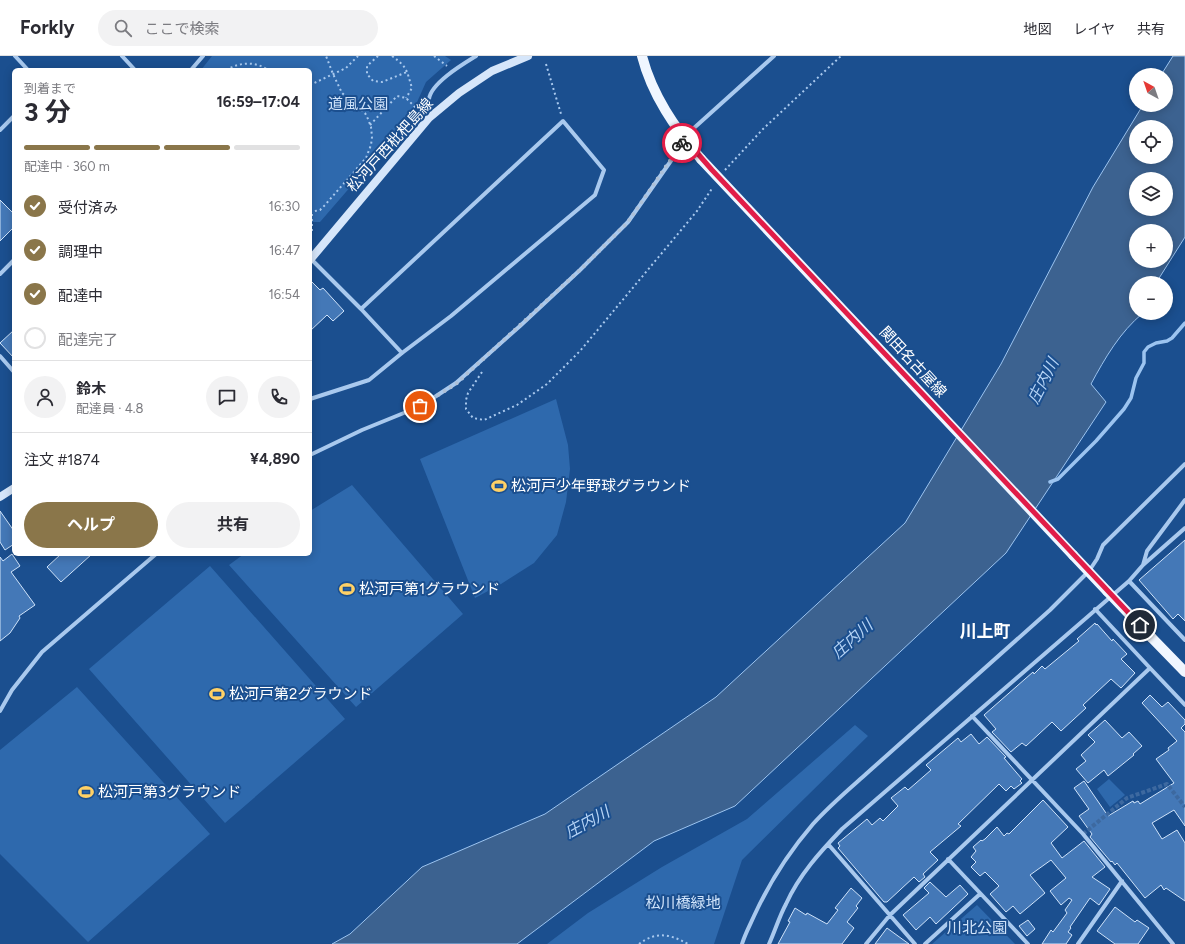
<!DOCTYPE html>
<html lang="ja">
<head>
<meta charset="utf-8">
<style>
	:root { --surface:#fff; --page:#f2f2f3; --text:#2b2b33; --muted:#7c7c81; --line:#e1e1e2; --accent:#8a764a }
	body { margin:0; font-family:Figtree,"Noto Sans JP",sans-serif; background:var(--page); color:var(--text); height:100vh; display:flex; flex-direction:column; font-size:15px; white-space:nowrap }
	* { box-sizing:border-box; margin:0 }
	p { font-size:13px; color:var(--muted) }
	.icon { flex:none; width:22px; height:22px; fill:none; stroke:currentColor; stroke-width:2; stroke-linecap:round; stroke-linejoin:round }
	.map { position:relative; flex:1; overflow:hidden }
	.sheet { position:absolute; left:12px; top:12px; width:300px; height:488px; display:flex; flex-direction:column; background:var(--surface); border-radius:6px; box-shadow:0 2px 10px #0003 }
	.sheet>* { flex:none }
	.needle { width:26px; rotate:320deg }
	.fabs { position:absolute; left:1129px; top:12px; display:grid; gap:8px }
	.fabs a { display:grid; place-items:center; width:44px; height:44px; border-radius:50%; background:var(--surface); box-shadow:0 2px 10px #0003; font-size:20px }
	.pin { position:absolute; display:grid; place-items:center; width:34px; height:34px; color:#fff; margin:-17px; border:2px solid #fff; border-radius:50%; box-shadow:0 1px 4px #0007 }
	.courier { position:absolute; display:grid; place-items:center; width:40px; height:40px; margin:-20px; border:3px solid #e11d48; border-radius:50%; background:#fff; color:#222; box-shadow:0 1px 5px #0007 }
	.summary em { font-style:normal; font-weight:700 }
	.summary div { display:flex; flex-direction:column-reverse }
	.summary { display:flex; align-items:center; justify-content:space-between; height:68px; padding:0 12px }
	h1 { font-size:26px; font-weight:700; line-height:30px }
	.bar { display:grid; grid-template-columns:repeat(4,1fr); gap:6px 4px; align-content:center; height:48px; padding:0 12px }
	.bar i { height:5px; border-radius:3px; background:var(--line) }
	.bar .selected { background:var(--accent) }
	.bar p { grid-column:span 4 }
	.line { display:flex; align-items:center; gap:10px; padding:0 12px; border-top:1px solid var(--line) }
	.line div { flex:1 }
	.round { display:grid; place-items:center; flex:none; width:42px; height:42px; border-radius:21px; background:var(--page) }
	ol { padding:0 12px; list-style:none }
	li { display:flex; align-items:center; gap:12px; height:44px }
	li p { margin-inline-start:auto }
	li .icon { padding:4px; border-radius:50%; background:var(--accent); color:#fff; stroke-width:4 }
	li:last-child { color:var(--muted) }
	li i { width:22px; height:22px; border:2px solid var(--line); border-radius:50% }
	.cta { display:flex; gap:8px; margin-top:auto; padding:8px 12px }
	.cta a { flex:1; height:46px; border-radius:24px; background:var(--accent); color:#fff; font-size:16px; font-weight:700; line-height:46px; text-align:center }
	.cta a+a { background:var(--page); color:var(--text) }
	header { display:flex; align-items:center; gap:24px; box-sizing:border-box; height:56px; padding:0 20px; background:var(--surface); border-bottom:1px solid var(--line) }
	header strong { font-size:19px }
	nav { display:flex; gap:22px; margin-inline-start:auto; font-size:14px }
	.search { width:280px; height:36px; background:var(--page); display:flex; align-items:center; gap:10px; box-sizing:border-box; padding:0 14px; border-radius:22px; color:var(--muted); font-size:15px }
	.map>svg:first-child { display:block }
	.green { fill:#2e69ad }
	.water { fill:#3c6290; stroke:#9cc4f0; fill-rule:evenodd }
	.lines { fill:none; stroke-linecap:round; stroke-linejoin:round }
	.stream { stroke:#9cc4f0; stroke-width:3.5 }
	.building { fill:#4478b7; stroke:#cfe3fa }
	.minor-tunnel { stroke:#3d69a0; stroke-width:4; stroke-dasharray:4 2; stroke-linecap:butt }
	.path { stroke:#a9c9ee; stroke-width:2; stroke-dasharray:2 3; stroke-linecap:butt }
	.minor { stroke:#a9c9ee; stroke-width:4 }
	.secondary { stroke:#d6e6fa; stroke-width:8 }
	.primary { stroke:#f0f6ff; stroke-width:10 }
	.primary-bridge { stroke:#f0f6ff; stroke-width:10 }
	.done { stroke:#afc1d8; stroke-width:4; stroke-dasharray:0 7.2 }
	.route { stroke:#e11d48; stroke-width:5 }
	.labels { text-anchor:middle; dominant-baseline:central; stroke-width:4; stroke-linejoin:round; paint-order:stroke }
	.park-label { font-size:15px; fill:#cfe3fa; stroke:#1b4f8f }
	.street-label { font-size:15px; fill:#fff; stroke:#1b4f8f }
	.poi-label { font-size:15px; fill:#fff; stroke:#1b4f8f; text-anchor:start }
	.water-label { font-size:16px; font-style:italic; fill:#b5d3f5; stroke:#1b4f8f }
	.quarter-label { font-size:17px; font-weight:bold; fill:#fff; stroke:#1b4f8f }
</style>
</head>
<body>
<header>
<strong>Forkly</strong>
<div class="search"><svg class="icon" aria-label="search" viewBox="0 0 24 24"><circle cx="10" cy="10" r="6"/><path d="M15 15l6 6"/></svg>ここで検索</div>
<nav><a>地図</a><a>レイヤ</a><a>共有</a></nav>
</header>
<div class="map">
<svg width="1185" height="888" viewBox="0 0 1185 888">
	<rect width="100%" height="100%" fill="#1b4f8f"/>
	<!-- green -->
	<path class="green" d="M212,0h233l6,4 -25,22 -16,36 -90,104h-10v-152h-109z
		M556,343l12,46 2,24 -4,33 -9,33 -23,28 -33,21 -26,14 -55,-139z
		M352,429l111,129 -107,93 -127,-142 15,-11h66v-43z
		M210,510l135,153 -120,104 -136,-154z
		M77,631l133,147 -122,108 -88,-88v-104z
		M855,669l13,11 -126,124 -28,84h-167l41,-31 74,-46 85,-48z
		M1109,723l16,16 -15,12 -13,-18z
		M977,849l38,39h-83z"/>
	<!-- water -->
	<path class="water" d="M1173,0h12v181l-29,46h-20v30h7c-23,19 -38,45 -52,71l15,18 -100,151 -271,253 -81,35 -137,103h-185l18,-10 72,-67 123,-53 171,-117 189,-174 96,-159 92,-177 50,-82h23v-30h-5zM1136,71h30v30h-30zM1136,123h30v30h-30zM1136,175h30v30h-30z"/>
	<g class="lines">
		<!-- stream -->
		<path class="stream" d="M1050,426l8,-3 38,-38 28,-32 7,-11 5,-20 8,-15v-11l4,-5 8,-4 11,-2 5,-3 13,-15"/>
	</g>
	<!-- building -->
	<path class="building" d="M0,144l14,14v13l-14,14z
		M310,224l10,10 3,-2 21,23 -11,10 -6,-6 -17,16z
		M14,274v28l-14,-15z
		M0,455l14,20v13l-9,6 -5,-8z
		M1185,484v81l-7,-7 -5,5 -34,-39z
		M12,498l8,12 -9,6 24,33 -16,11 1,2 -10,15 -10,8v-84l3,4z
		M61,498h31l-31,28 -14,-15z
		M1095,567l1,2 1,-1 15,17 1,-2 14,15 -6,5 14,14 -14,15 -10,-9 -28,26 3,3 -25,23 -9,-9 -26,24 -4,-3 -11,9 -19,-20 4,-3 -12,-14 49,-43 1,2 8,-8 3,3 34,-28 -2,-2z
		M1150,639l12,12 6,-5 17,18v4l-4,4 4,4v94l-11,-16 -22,13 10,16 15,-9 8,13v58l-19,-13 -2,2 -3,-5 -16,13 -28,-35 -2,2 -3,-4 -1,1 -21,-25 2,-3 -13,-18 10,-7 -15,-21 10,-7 24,35 25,-15 1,2 4,-2 2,3 34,-21 -18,-24 13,-9 -1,-2 9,-7 -35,-38z
		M1105,664l17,18 7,-6 13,14 -9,8 1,1 -26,21 -4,-6 -16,13 -12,-14 10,-8 -5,-6 14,-13 -7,-7z
		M971,678l8,10 8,-7 19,20 -2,1 18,21 -2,2 2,2 -8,6 -3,-3 -5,5 -7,-7 -41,40 3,2 -31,26 8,8 -15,14 2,3 -6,5 -5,-5 -27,25h-3l-46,-54 2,-2 -2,-3 29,-24 5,6 8,-7 3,3 15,-15 -7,-8 14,-11 3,3 23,-20 -5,-5 32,-27 3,4z
		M1043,744l25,27 -17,16 11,15 22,-17 21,26 -13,10 18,12 -11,16 -9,-7 -20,29 1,1 -3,4 4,3 -6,9h-24l9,-14 2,2 14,-19 -2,-3 7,-10 -3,-2 -8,7 -11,-14 16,-13 -15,-18 -21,15 15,18 -25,21 -7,-8 -7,6 -16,-18 9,-8 -14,-14 -5,4 -9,-9 5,-5 -5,-5 5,-6 -3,-4 8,-7 1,1 3,-2 12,-12 7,9 3,-3 2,1z
		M930,826l16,15 14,-12 8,9 -32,30 -6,-7 -14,13 -13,-15 26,-22 -5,-5z
		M851,832l11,10 -6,8 2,2 -11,14 7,6 -12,16h-64l12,-22 -2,-1 7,-13 11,7 1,-2 20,11 11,-14 -3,-2z
		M1115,851l20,15 2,-2 12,8 -11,16h-23l-18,-13z
		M1028,864l7,9 -8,7 -8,-10z
		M887,872l22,16h-34z"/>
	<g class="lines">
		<!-- minor-tunnel -->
		<path class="minor-tunnel" d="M1083,778l44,-36 40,-14 18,23"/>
		<!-- path -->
		<path class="path" d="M378,0l-11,10v8l6,7 9,1 25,-10
			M392,0c16,12 14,13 20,32l-6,10
			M434,0l13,10
			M546,8l15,50
			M226,14c14,-8 29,-9 42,0
			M310,29l36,-17 12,-12
			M370,69l27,-29 9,2 11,11
			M725,114l38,-41 78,-73
			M310,156l10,-2 5,-5 41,-47 5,-13 1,-8 -1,-10 -3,-8 -3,-6 -23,-20 -9,-19 -7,-18
			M312,175v-20
			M482,316l-14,21 -2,7v9l7,9 11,2 33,-15 30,-21 33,-33 117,-140 16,-24
			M639,888c17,-13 31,-10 49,0"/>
		<!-- minor -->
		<path class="minor" d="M15,0l13,14
			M122,0l13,14
			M191,14l12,-14
			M433,58c-2,-5 -5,-9 -4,-15 2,-16 34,-35 47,-43
			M0,74l14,-14
			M310,202l51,51 41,44
			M0,218l14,-14
			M0,300l14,16
			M310,343l59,-19 33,-27 49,-37 144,-121 9,-25 -41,-49 -202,188
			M310,399l52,-25 59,-24 35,-23 64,-57 60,-56 48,-48 66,-94 80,-72
			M1143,509l4,-14 38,-51
			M1129,525l56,59
			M1150,612l35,37
			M0,655l12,-21 30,-38 114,-98
			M972,660l111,118 90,110
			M828,788l87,100
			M948,803l80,85
			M742,888c3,-10 8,-19 12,-28 15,-33 35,-64 59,-92 16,-18 35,-34 53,-50l184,-164 39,-39 8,-12 6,-14 82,-81
			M769,888c6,-13 10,-27 17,-40 13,-29 34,-52 56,-75l287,-248 14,-16 42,-37
			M866,888l24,-29 260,-247 -55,-59
			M925,888l55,-50
			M1078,888l44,-63"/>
		<!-- secondary -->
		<path class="secondary" d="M310,204l119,-142 30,-25 33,-22 36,-15
			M0,441l14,-9"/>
		<!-- primary -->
		<path class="primary" d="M642,0c10,39 33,72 59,103
			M1073,499l34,36
			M1151,581l34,35"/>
		<!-- primary-bridge -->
		<path class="primary-bridge" d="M701,103l372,396
			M1107,535l44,46"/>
	</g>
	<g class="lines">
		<!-- done -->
		<path class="done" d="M420,350l36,-22 124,-114 48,-48 54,-79"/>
		<!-- route -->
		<path class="route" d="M682,87l3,-4 27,31 428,455"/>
	</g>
	<!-- icons -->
	<defs>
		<symbol id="stadium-bare" viewBox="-9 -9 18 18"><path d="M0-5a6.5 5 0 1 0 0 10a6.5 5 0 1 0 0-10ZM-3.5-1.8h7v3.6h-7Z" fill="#ffd166" stroke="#1b4f8f" stroke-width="2.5" paint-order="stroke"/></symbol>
	</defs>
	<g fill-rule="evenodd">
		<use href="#stadium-bare" x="488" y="419" width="22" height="22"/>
		<use href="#stadium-bare" x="336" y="522" width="22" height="22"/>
		<use href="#stadium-bare" x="206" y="627" width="22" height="22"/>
		<use href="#stadium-bare" x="75" y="725" width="22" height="22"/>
	</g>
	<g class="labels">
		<!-- park labels -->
		<g class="park-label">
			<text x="358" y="48">道風公園</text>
			<text x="683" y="847">松川橋緑地</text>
			<text x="977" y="872">川北公園</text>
		</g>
		<!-- street labels -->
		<g class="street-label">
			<text transform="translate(390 89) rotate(-48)">松河戸西枇杷島線</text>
			<text transform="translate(913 306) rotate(47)">関田名古屋線</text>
		</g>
		<!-- poi labels -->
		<g class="poi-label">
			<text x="511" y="430">松河戸少年野球グラウンド</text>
			<text x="359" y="533">松河戸第1グラウンド</text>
			<text x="229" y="638">松河戸第2グラウンド</text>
			<text x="98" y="736">松河戸第3グラウンド</text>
		</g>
		<!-- water labels -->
		<g class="water-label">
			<text transform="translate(1043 325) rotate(-63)">庄内川</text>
			<text transform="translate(852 583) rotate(-42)">庄内川</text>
			<text transform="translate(587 766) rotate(-29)">庄内川</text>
		</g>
		<!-- quarter labels -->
		<g class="quarter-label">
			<text x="985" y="575">川上町</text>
		</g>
	</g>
</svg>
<div class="fabs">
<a><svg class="needle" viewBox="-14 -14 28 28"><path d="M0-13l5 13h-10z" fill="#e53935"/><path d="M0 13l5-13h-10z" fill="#7c7c81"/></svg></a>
<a><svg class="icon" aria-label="locate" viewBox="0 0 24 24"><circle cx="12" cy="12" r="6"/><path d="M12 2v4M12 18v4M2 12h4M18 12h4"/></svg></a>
<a><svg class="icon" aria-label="layers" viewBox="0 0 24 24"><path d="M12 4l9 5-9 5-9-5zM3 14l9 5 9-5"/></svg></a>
<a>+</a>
<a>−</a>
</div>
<div class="pin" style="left:420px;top:350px;background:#ea580c"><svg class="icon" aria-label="bag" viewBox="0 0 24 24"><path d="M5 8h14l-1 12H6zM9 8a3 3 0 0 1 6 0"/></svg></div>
<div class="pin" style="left:1140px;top:569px;background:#1f2937"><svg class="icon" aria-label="home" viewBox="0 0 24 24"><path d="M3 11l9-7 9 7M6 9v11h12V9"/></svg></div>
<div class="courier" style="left:682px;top:87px"><svg class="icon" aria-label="bike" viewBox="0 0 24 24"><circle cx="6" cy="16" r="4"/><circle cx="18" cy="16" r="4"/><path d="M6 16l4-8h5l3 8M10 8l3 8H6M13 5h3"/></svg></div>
<section class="sheet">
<div class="summary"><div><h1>3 分</h1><p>到着まで</p></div><em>16:59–17:04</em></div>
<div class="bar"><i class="selected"></i><i class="selected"></i><i class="selected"></i><i></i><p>配達中 · 360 m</p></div>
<ol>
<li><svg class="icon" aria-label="check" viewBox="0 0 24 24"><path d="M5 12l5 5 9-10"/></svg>受付済み<p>16:30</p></li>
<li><svg class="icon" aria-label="check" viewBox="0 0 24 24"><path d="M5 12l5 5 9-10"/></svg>調理中<p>16:47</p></li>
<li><svg class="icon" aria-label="check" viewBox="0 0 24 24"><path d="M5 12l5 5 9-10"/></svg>配達中<p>16:54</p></li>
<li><i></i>配達完了</li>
</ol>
<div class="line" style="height:72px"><a class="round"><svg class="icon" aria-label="person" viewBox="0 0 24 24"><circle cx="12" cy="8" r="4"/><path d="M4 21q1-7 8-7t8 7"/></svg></a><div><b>鈴木</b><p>配達員 · 4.8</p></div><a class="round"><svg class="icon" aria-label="chat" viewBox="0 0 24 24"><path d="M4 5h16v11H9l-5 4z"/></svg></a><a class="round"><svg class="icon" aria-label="phone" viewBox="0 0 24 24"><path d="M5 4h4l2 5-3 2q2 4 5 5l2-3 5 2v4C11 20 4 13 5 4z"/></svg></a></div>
<div class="line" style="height:52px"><div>注文 #1874</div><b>¥4,890</b></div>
<div class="cta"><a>ヘルプ</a><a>共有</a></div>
</section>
</div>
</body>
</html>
